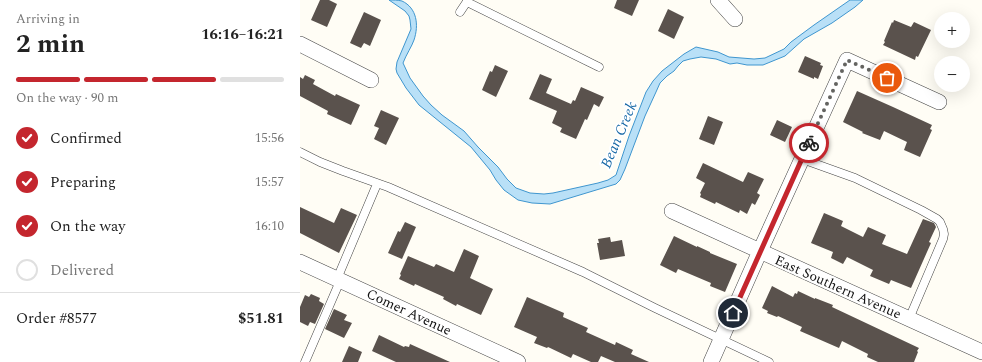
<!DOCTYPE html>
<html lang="en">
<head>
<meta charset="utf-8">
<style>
	:root { --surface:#fff; --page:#f6f6f6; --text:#222; --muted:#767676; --line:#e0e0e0; --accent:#c4262e }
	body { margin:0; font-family:Spectral,serif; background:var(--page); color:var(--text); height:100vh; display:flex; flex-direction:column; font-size:15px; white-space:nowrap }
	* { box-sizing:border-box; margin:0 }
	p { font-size:13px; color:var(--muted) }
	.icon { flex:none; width:22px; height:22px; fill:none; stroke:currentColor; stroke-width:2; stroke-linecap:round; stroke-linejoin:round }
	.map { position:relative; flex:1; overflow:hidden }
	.panel { display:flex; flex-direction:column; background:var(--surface); width:300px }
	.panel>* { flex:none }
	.controls { position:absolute; left:634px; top:12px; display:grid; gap:8px }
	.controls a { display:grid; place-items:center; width:36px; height:36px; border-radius:50%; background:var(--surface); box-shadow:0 4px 16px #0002; font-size:20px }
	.pin { position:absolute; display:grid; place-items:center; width:34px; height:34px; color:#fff; margin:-17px; border:2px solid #fff; border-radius:50%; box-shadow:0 1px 4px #0007 }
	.courier { position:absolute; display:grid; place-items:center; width:40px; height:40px; margin:-20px; border:3px solid #c4262e; border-radius:50%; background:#fff; color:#222; box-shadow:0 1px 5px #0007 }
	.summary em { font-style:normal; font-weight:700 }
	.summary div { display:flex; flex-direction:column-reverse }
	.summary { display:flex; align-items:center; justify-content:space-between; height:68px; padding:0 16px }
	h1 { font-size:26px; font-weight:700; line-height:30px }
	.bar { display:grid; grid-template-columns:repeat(4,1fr); gap:6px 4px; align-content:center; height:48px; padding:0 16px }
	.bar i { height:5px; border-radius:3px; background:var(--line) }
	.bar .active { background:var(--accent) }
	.bar p { grid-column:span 4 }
	.line { display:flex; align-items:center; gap:10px; padding:0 16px; border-top:1px solid var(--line) }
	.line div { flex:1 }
	ol { padding:0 16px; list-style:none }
	li { display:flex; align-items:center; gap:12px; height:44px }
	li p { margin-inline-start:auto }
	li .icon { padding:4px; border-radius:50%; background:var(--accent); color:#fff; stroke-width:4 }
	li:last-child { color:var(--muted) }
	li i { width:22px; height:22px; border:2px solid var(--line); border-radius:50% }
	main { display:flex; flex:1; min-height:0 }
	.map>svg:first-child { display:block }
	.water { fill:#b9e0f7; stroke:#3f96cf }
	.building { fill:#5a524d }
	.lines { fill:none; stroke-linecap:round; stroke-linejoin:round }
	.lane-casing { stroke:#444; stroke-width:9 }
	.street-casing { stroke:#444; stroke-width:16 }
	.lane { stroke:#fff; stroke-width:8 }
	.street { stroke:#fff; stroke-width:15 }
	.done { stroke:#646461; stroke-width:4; stroke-dasharray:0 7.2 }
	.route { stroke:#c4262e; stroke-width:5 }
	.labels { text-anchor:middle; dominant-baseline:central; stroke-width:4; stroke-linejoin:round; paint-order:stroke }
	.street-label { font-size:14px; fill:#111; stroke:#fff }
	.water-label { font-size:15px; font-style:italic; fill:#1768a6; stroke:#fff }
</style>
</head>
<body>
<main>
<section class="panel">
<div class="summary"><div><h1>2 min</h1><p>Arriving in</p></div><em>16:16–16:21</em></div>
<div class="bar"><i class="active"></i><i class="active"></i><i class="active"></i><i></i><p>On the way · 90 m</p></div>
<ol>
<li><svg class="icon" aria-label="check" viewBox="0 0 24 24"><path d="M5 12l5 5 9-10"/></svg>Confirmed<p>15:56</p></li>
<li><svg class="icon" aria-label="check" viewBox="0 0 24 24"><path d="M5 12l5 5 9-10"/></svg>Preparing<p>15:57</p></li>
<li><svg class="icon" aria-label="check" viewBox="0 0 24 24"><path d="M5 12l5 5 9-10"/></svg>On the way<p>16:10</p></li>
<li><i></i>Delivered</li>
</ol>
<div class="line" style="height:52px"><div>Order #8577</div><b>$51.81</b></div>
</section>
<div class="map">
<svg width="682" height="362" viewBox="0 0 682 362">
	<rect width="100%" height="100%" fill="#fffdf5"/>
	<!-- water -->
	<path class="water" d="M89,0c4,0 9,0 13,1 15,7 17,24 12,39 -2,6 -8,15 -11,23l7,15 13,18 8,9 11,10 22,16 14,16 20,20 9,12 9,9 14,5 14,1 9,-1 45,-10 10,-3 8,-5 13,-39 17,-44 7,-11 9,-10 22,-17 12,-7 22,5 11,5 25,2 11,-1 19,-9 7,-7 23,-17 36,-25h13l-8,7 -23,16 -28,16 -19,17 -22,9h-16l-10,-2 -7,1 -14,-5 -15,-2 -11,2 -7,2 -5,5 -4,5 -7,5 -7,7 -4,9 -11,24 -20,53 -5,11 -4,4 -66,20 -18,-1 -14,-3 -14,-10 -8,-10 -6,-10 -19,-23 -52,-42 -13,-17 -9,-15 -1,-4 1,-7 14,-33 -1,-9 -1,-4 -4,-5z"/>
	<!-- building -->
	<path class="building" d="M20,0h9l8,4 -10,23 -16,-7z
		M317,0h22l-7,16 -18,-8z
		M368,9l16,8 -10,22 -16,-8z
		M64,12l17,8 -11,26 -6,-3 -3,5 -11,-5z
		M594,20l17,7 3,-5 17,8 -13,27 -2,-1 -1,4 -32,-15 2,-3 -1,-1 8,-19 1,1z
		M505,56l16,7 -1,2 3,1 -5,13 -4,-2v2l-16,-7z
		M195,65l13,6 -12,26 -14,-7 8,-19 2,1z
		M240,74l12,5 -6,14 25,11 2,-4 2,1 6,-14 23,10 -5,10 -5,-3 -7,16 -2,-1 -9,20 -16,-7 2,-4 -10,-5 5,-12 -28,-12z
		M5,75l10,5 -2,4 22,12 1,-2 24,11 -9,20 -24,-11 1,-3 -28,-15v-19l3,2z
		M557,91l36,16 39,18 -2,4 2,1 -12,27 -16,-7 3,-8 -23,-11 -4,9 -18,-7 1,-1 -20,-10z
		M81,110l18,8 -13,27 -12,-6 5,-11 -5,-2z
		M408,116l15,6 -9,23 -15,-6z
		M477,120l15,7 -7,15 -15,-7z
		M403,163l40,19 5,-10 16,7 -7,14 3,2 -5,10 -3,-2 -5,11 -7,-4 -1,3 -23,-11 -1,2 -15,-7 1,-3 -1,-1 5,-10 -9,-5z
		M0,207l34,16 7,-15 16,7 -18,38 -39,-20z
		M524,213l19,8 -2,5 22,11 5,-10 18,8 -4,9 25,10 16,-35 11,4 2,4 -7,15 2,1 -20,45 -20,-8 -2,4 -19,-8 3,-6 -26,-13 -4,7 -12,-6 2,-6 -22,-9z
		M105,222l11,5 -14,32 -14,-6 10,-22 2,1z
		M374,236l23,11v-1l13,6v1l27,11 -12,28 -15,-6 1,-3 -33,-14 -2,4 -16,-8z
		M310,237l1,5 11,-2 3,16 -25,4 -3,-17h2l-1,-4z
		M164,249l15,7 -9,22 23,11 -12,26 -24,-11 -1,2 -13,-7 1,-2 -29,-13 -1,2 -15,-7 2,-4 -1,-1 8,-18 26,11 2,-3 18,8z
		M472,286l21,11 2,-4 2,1 1,-3 17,8v-1l18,7 -1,2 87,41 -2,3 1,1 -4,10h-36l-11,-5 1,-3 -26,-13 -3,7 -39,-17 2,-4 -24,-11 -1,1 -10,-4 1,-2 -6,-3z
		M11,294l9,4 -1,3 5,3 -9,20 -5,-2 -2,4 -8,-4v-15l5,-12 4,2z
		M227,297l37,16 -1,4 25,11 -2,4 29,13 1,-3 17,8 -2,4 18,8h-34l-14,-6 -3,6h-7l-18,-8 -2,4 -23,-11 -1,1 -13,-5 3,-6 -23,-10z
		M34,309l13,6 -3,5 8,3 -8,15 -19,-9z
		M79,335l25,12 1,-1 4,1 1,-3 40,18h-54l-24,-11z
		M49,346l13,6 -4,10h-16z"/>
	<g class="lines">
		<defs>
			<path id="lane" d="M167,2l132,65
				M160,12l8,-12
				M0,152l20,10 23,9 45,16 195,85 72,36 114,54
				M502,159l53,19 66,32 16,9 3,3 3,7 1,5 -1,5 -34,80
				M37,279l40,-95
				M5,362l35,-81"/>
			<path id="street" d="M418,0l17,19
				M0,44l71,36
				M372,211l310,141
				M0,262l218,100
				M411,362l49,-111 87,-191 92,42"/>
		</defs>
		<!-- lane casing -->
		<use href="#lane" class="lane-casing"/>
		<!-- street casing -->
		<use href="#street" class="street-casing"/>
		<!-- lane -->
		<use href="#lane" class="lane"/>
		<!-- street -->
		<use href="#street" class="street"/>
	</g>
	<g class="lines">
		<!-- done -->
		<path class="done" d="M509,143l38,-83 40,18"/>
		<!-- route -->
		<path class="route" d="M433,313l76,-170"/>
	</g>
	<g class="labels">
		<!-- street labels -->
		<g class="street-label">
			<text transform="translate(538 287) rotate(24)">East Southern Avenue</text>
			<text transform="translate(109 312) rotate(25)">Comer Avenue</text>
		</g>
		<!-- water labels -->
		<g class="water-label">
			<text transform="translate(319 135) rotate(-67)">Bean Creek</text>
		</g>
	</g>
</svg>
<div class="controls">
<a>+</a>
<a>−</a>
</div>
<div class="pin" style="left:587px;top:78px;background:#ea580c"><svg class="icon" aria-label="bag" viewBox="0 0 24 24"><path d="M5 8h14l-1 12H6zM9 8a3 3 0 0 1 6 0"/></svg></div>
<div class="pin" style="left:433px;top:313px;background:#1f2937"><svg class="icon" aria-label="home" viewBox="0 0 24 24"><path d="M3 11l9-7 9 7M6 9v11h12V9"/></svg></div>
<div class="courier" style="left:509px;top:143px"><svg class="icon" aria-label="bike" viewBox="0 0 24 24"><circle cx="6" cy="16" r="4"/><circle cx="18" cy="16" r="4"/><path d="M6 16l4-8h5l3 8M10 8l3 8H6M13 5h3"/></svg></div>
</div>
</main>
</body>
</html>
